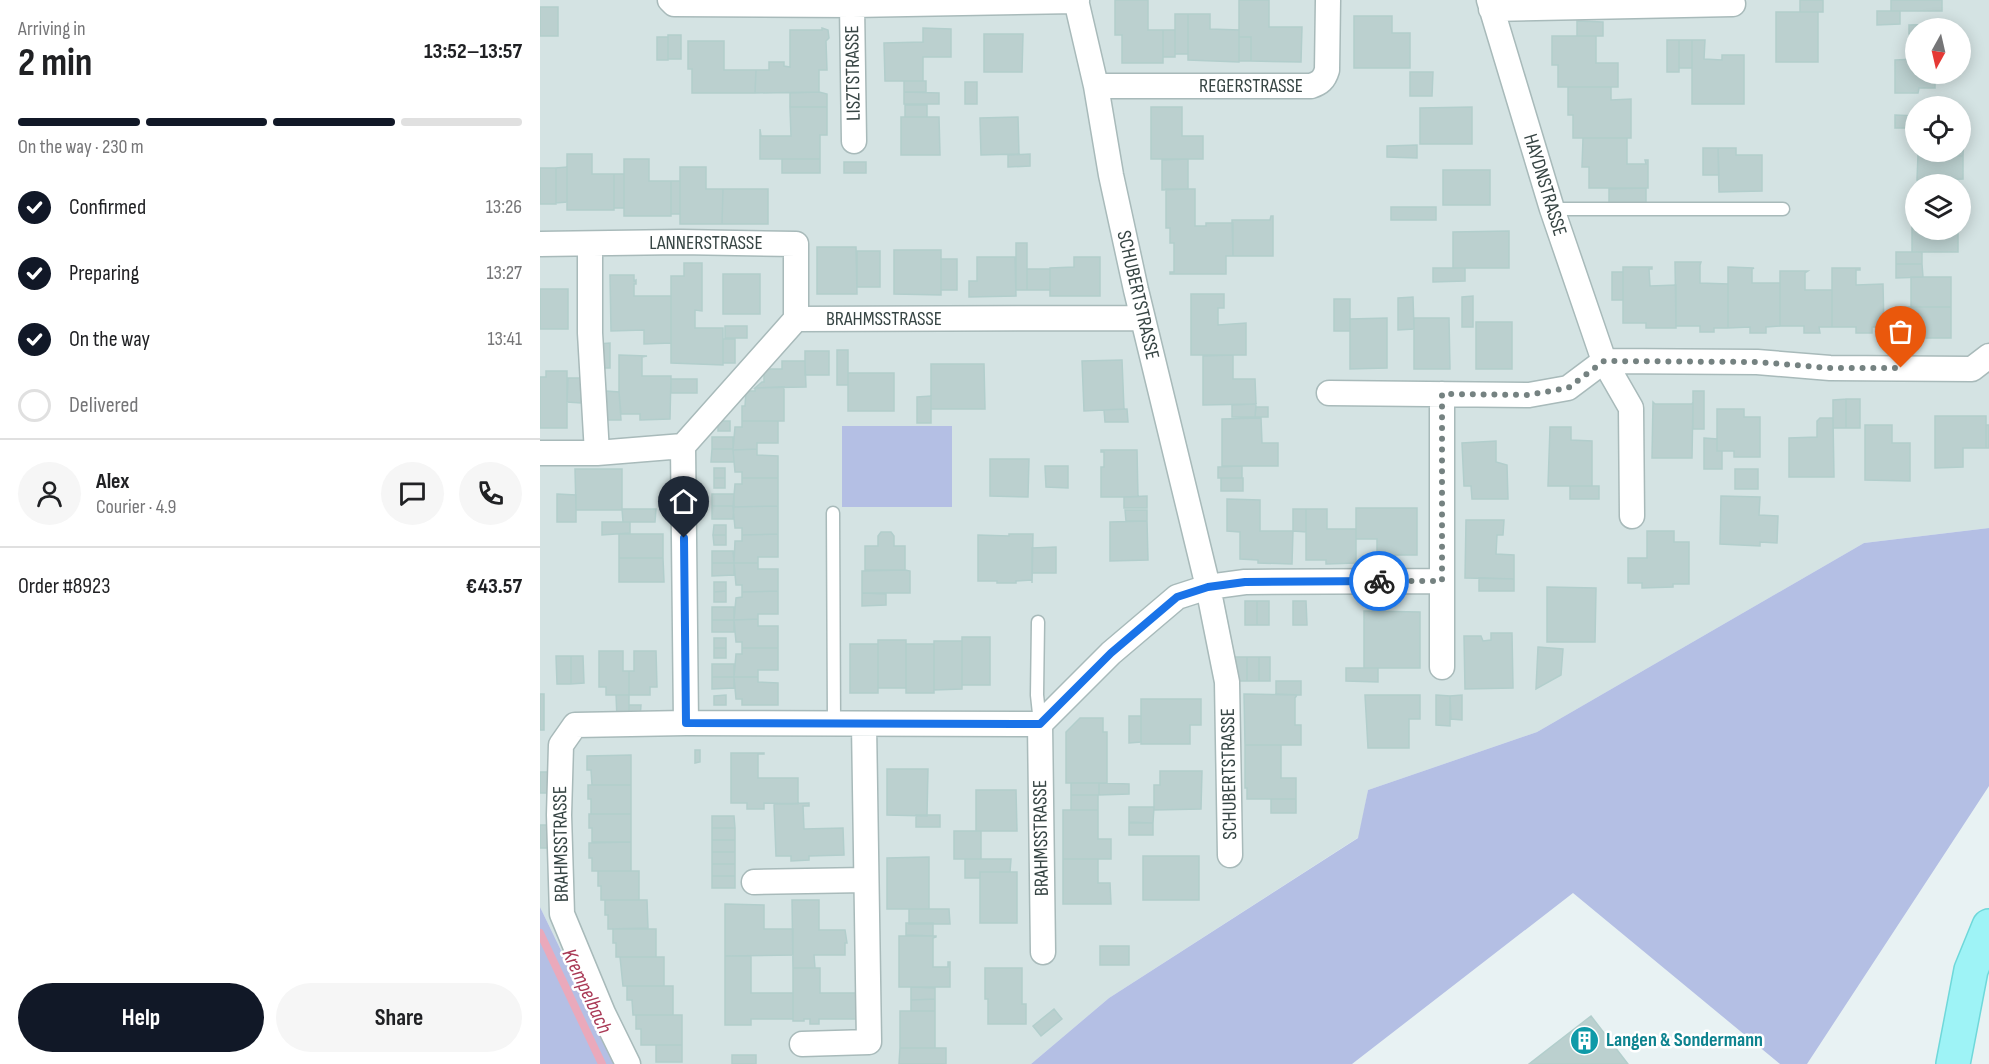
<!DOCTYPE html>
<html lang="en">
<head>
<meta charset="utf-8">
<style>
	:root { --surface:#fff; --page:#f6f6f6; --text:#202124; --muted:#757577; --line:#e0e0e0; --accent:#111827 }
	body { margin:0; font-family:"Sofia Sans Condensed",sans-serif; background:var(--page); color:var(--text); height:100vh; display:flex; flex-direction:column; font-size:22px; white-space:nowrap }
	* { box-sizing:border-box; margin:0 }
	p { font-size:20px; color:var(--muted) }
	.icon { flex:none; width:33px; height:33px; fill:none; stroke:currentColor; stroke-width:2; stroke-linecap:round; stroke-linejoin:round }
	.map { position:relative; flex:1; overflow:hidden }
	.drawer { display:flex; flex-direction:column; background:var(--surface); width:540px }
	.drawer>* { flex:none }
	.needle { width:39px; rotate:188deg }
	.buttons { position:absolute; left:1365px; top:18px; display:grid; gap:12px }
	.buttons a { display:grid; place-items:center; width:66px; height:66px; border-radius:50%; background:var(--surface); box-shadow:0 3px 15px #0003; font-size:30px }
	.pin { position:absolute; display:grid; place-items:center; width:51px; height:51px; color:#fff; margin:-62px -26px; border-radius:50% 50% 50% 0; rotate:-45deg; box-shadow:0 0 6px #0007 }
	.pin .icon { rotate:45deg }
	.courier { position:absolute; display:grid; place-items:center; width:60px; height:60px; margin:-30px; border:4px solid #1a73e8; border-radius:50%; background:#fff; color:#222; box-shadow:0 2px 8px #0007 }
	.head em { font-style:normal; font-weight:700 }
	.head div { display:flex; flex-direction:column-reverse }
	.head { display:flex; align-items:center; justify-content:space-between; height:102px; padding:0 18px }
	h1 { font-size:39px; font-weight:700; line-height:45px }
	.bar { display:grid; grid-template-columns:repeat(4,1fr); gap:9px 6px; align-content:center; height:72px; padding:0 18px }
	.bar i { height:8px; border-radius:4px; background:var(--line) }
	.bar .active { background:var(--accent) }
	.bar p { grid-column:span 4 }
	.line { display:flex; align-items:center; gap:15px; padding:0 18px; border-top:2px solid var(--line) }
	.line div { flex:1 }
	.round { display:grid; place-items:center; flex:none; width:63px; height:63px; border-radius:32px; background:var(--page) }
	ol { padding:0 18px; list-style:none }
	li { display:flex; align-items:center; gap:18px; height:66px }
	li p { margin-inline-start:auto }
	li .icon { padding:6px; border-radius:50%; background:var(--accent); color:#fff; stroke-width:4 }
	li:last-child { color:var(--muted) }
	li i { width:33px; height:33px; border:3px solid var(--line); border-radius:50% }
	.action { display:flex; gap:12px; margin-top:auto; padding:12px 18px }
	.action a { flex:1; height:69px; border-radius:36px; background:var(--accent); color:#fff; font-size:24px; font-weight:700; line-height:69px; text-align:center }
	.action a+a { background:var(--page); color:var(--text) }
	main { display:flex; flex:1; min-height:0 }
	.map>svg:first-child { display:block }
	.residential { fill:#d4e3e3; fill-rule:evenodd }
	.green { fill:#b4bfe4 }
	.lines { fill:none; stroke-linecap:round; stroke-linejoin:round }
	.stream { stroke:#eaa9bb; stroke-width:8 }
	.building { fill:#bbd0cf; stroke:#b2cecc; stroke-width:1.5 }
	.service-casing { stroke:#a8baba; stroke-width:15 }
	.minor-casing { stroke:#a8baba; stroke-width:27 }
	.primary-casing { stroke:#6fd8da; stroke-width:36 }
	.service { stroke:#fff; stroke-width:12 }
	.minor { stroke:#fff; stroke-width:24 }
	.primary { stroke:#9ef3f6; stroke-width:33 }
	.done { stroke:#758281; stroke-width:6; stroke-dasharray:0 10.8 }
	.route { stroke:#1a73e8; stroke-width:8 }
	.labels { text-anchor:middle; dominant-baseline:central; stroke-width:5; stroke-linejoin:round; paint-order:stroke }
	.street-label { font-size:20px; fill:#374544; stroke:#fff }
	.culture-label { font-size:20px; font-weight:bold; fill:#0d838f; stroke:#fff; text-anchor:start }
	.water-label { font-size:21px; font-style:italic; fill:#a93956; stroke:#fff }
</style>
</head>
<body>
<main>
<section class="drawer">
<div class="head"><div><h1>2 min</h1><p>Arriving in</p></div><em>13:52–13:57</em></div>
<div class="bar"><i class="active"></i><i class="active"></i><i class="active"></i><i></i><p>On the way · 230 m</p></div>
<ol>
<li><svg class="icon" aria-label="check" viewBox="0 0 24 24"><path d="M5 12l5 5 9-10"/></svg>Confirmed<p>13:26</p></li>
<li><svg class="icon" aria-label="check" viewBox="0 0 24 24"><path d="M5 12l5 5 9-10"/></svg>Preparing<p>13:27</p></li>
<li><svg class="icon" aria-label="check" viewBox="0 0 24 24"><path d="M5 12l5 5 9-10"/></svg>On the way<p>13:41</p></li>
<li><i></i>Delivered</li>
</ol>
<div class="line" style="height:108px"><a class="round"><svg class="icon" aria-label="person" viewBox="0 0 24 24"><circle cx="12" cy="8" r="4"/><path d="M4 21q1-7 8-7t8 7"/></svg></a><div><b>Alex</b><p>Courier · 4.9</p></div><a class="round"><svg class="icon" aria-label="chat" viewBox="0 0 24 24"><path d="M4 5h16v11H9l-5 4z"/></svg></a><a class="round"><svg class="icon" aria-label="phone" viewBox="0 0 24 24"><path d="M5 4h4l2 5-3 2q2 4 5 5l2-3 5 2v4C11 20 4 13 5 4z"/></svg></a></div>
<div class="line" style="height:78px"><div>Order #8923</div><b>€43.57</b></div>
<div class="action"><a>Help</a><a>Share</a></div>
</section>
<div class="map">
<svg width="1449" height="1064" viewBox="0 0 1449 1064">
	<rect width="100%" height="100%" fill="#e8f2f3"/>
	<!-- residential -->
	<path class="residential" d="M0,0h1449v528l-125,15 -327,189 -169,58 -9,47 -250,161 -78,66h-415l-76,-157zM1376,28h44v46h-44zM1376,106h44v46h-44zM1376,184h44v46h-44z"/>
	<!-- green -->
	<path class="green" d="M302,426h110v81h-110z
		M1449,528v258l-182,278h-27l-207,-171 -221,171h-321l78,-66 249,-160 10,-48 169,-58 327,-189z
		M0,907l76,157h-76z"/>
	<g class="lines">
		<!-- stream -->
		<path class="stream" d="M0,933l62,131"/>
	</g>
	<!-- building -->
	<path class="building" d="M575,0h33v30h15v33h-41v-28h-7z
		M699,0h30v27h33l-1,35 -50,-1v-24h-12z
		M1260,0h23v12h-23z
		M1351,0h51v11h-51z
		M0,7h18v29h-18z
		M1337,11h23v13l-23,1z
		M1236,12h42v50h-42z
		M635,14h13v40h-13z
		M648,14h22v15l29,1v32l-51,-2z
		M814,16h38v17h18v35h-56z
		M1037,21l26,1v14h-26z
		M1413,24v4h-37v6h-7v-9z
		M282,28l6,2 1,8 -3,3 1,29h-8v22l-64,1 1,-23h13v-8h15v4l6,1v-37h32z
		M383,28l28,1v28h-28v24h-38l-1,-38 39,-1z
		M623,30h12v27h-12z
		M444,34h39l-1,38h-38z
		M128,35h13v24h-13z
		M1012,36h44v27h22v24h-60v-22h-6z
		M117,37h11v23h-11z
		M699,37h12v24h-12z
		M1127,40h12v32h-12z
		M1139,40h13v28h-13z
		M1152,40h13l-1,19 18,1v-5h22v49h-52z
		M148,41h36v29h32l-1,23h-63v-24h-4z
		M1376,59v15h19v14h-16l-1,5h-23v-33z
		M870,72h23l-1,24h-22z
		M364,81h22v11h-22z
		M425,82h12v22h-12z
		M1028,87h43v13l20,-1v39h-58v-23h-5z
		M279,92l8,2v13h-37v-14z
		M364,92l35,1v11h-35z
		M365,105h22v12h-22z
		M250,107h37v28h-7v24h-60v-30l1,7h30z
		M611,107h31v29h21v23h-52z
		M932,107v37h-52v-36z
		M1355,115l21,1v12h-21z
		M361,117h38l1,38h-39z
		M478,117l1,37 -38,1 -1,-37z
		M1420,131h4l-1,25 -45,-1v-3h42z
		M1043,138h44v26h19l-1,-4h3v28h-59v-21h-7z
		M877,145v13l-30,-1v-11z
		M1163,148h15l1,27h-16z
		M1178,148h18v7h26v36l-43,1z
		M27,154h25v20h22v36h-47z
		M490,154v12l-22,1v-12z
		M1378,155l45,1v23l-46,1z
		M84,159h25v22h22v35h-47z
		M242,159h38v14h-38z
		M648,159v30l-26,1v-30z
		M304,162h22v11h-22z
		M27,167v35l-11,1v-35z
		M140,167h26v22h17l-1,35h-42z
		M0,168h16v36h-16z
		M903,170h47v35h-47z
		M74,174h10v34h-10z
		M131,181h9v33h-9z
		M1106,188v17h-37v-16z
		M183,189h45v35h-46z
		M626,189h29v37h11v-3h27v33h-7v18h-56v-2h4v-29h-4v-15h-4z
		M1372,204h4v24h-4z
		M851,207h45v13h-45z
		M731,216h2v40h-40l-1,-36h38z
		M1372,228l46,2v22h-46z
		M969,231v37h-56v-36z
		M476,243h11v47h-11z
		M277,247h39l1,47h-40z
		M354,250h47v45l-47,-1z
		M317,251h23v36h-23z
		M1356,252h26v12h-26z
		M437,257h38l1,39 -47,1v-16h8z
		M534,257h26v39h-50v-28l24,-1z
		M401,259h16v31h-16z
		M1135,262h26l-1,3v18l28,1v44h-14v4h-14v-6h-24z
		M144,263h18v48l-7,-1v18h28v37l-52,-2v-87h13z
		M1356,264h26l1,13 -27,1z
		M1083,267h29v2h-3l1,17 26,-1v43h-30v-5h-23z
		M1188,267l26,1 -2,1v14h28v43l-14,1v6h-16v-6l-22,1z
		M893,268h32v13l-32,1z
		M1292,268h28v2h-4v15l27,-1 1,43h-12v6h-16v-6h-24z
		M487,269h23v21h-23z
		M1240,271h28l-3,2v17h27v37h-13l1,6h-16v-7h-24z
		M1072,272h11v28h-11z
		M183,274h37v40h-37z
		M70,275h24v6l2,-1v4h-2v12h37v47l-27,1v-14l-33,1z
		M1371,277h40v30h-40z
		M0,289h28v40h-28z
		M651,294h33v14h-6v17l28,-2v32h-55z
		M933,296v31h-11v-30z
		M873,297l1,32 -16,1v-32z
		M794,299h16v32h-16z
		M1356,307h15v24h-15z
		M1371,307h40v31h-40z
		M847,318v50l-37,1v-50z
		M874,318h35l1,51h-36z
		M936,322h36v47h-36z
		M185,326h22v12h-22z
		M183,339h12v24h-12z
		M70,343v25h-11l-1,-24z
		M297,350h11v35h-11z
		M265,351h24v24h-24z
		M79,355l28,1 -5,1v19h29l-1,43 -30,1v-6h-19l-2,-22z
		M693,355v24h22l1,25 -53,1v-49z
		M582,360l2,49 -40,2 -2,-50z
		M242,361h23l1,26 -51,1 7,-6h2v-13h18z
		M391,364h53l1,45h-54z
		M6,371h21v57h-27v-51h6z
		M308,373h46v38h-46z
		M28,378h13v25l-14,-1z
		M131,379h26v14h-26z
		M244,387v34h-42v-15h3l1,-15h9v-3z
		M66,391l13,1 2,28h-15z
		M1153,391h11v38h-11z
		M391,396v27h-14v-26z
		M1306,399h14v29h-14z
		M1306,399v29h-13v-28z
		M1113,402l2,2h37l1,-2 -1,56h-40z
		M716,404l-1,13h-23v-12z
		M716,407h12v10h-13z
		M587,409l1,13h-23l-1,-12z
		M1177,409h27v8h16v40h-26v-6h-17z
		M1395,416h51v32h-23v19l-28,1z
		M721,418l1,25h16v23h-56v-47z
		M1280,418h13l1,59h-45v-39l28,-1v-16z
		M178,421h12v10h-12z
		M202,421h36v22h-21v6l-24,1 2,-23h7z
		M1325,425h27v18h18v38l-45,-1z
		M1446,425h3v23h-3z
		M1010,427h21v13l21,1v45h-44z
		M172,437h21v12h-21z
		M1164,438l13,1v12h5v18h-18z
		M956,441v21l11,3 1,34h-36l-1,-13h-7l-2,-43z
		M172,449h21l1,13h-23z
		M217,449v6l21,1v22h-36v-6h-7l-2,-22z
		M561,450h36l1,47h-37v-30h3v-15h-3z
		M450,459h39l-1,38 -38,-1z
		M505,466h23v22l-22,-1z
		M702,466v12h-24v-11z
		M174,468h11v10h-11z
		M35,469h47v41h-46z
		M1195,469h23v20h-23z
		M174,478h11v10h-11z
		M202,478h36v28l-45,1 2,-23h7z
		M681,478h22v13h-22z
		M1030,486h29v13h-29z
		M17,494l19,1v27h-19z
		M172,494h22v12h-22z
		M607,496v12h-23v-11z
		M1181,496l39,1 -1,18 19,1 -1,27 -17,-1v4l-40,-2z
		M687,499l33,1v31h33l-1,33 -34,-1v-3l-18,-1v-27l-13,-1z
		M172,506h22l-1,13h-21z
		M238,506v28l-36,1v-7h-7l-2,-21z
		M816,508h61v47h-40v-16h-21z
		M82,509h34l-1,13h-32z
		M753,509h13v23l-13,-1z
		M766,509h21v20h29v34l-30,1v-4h-20z
		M585,510h22v11h-21z
		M926,520h38l-1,15h-6l-1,19 18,1v24l-49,-1z
		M607,521l1,39 -38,1v-39z
		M62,522h28v11l-28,2z
		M174,525h12v10h-13z
		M1107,531h27v11h15v42h-16v3l-31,1v-5h-14v-25h19z
		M341,532h10l3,4v10h11v24h-40v-24h13v-10z
		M79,534h44v24h-44z
		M238,534v23h-20v6h-24l1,-22h7v-6z
		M469,534h24l-1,49v-3l-16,1v2h-19v-2h-19v-46l31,1z
		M173,535h13v10h-12z
		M516,547v26h-24v-25z
		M172,551h21l1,12h-22z
		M79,558h44l1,24h-45z
		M172,563h22v12l-22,1z
		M194,563h24v6h20v22l-36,1v-7h-6z
		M365,570l5,1v22h-48v-22z
		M939,578l35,1v12h-35z
		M174,582h12v9l-12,1z
		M1007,587l49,1 -1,54h-48z
		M186,591v11h-12v-10z
		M238,591v23h-20v5l-24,1 2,-22 6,-1v-5z
		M322,593l24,1v11l-24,1z
		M705,601h12v24h-12z
		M717,601h12v24h-12z
		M753,601h13l1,24h-14z
		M172,607h22v13h-22z
		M824,611l56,1v56h-56z
		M218,619v7h20v22h-36v-6h-6l-2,-22z
		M172,620h22v12h-22z
		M951,633h21l1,55 -48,1 -1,-53h17l2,5 8,-1z
		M422,637h28v48h-28z
		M174,638h12v10h-12z
		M338,640h28v48h-28z
		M394,641h28v48l-28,1z
		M310,644h28v49h-28z
		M366,644h28v49h-28z
		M998,647l25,2 -2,26 -25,14z
		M174,648h12v10h-12z
		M202,648h36v22h-20v7h-24l2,-23h6z
		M59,651h24v20h6v24h-23v-8h-7z
		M94,651h22l1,36h-7v8h-21v-24h5z
		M16,656h15v28h-14z
		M31,656h12l1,27 -13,1z
		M695,657h12v24h-12z
		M707,657h12v24h-12z
		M719,657h11v24h-11z
		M172,664h22v13h-22z
		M806,668h32v14l-32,-1z
		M172,677h22v11l-22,1z
		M194,677h24v5l20,1v22h-36v-6h-6z
		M736,681h25v14l-25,-1z
		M0,694h4v36h-4z
		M704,694l53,1 -2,3v27h6v20h-56z
		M76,695h13v23h-12z
		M186,695v10h-12v-9z
		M825,695h55v24h-11v29h-41z
		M896,695l14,1v30l-14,-1z
		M922,695v25l-11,-1 -1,-23z
		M601,699h60v26h-11v19h-49z
		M89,705h12l-1,13h-11z
		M589,716h12v26l-12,1z
		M540,718h23v14h4v51h-41v-51z
		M705,745h36v33h15v21h-49v-11h-2z
		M155,750h5v12l-5,1z
		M191,753h33v1h-6v24h40v26l-34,-1v6h-17v-6h-16z
		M91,755v30h-39l-1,-15h-4v-14z
		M347,769h41l-1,47 -40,-1z
		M620,771h42l-1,38 -47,1v-25h6z
		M0,772h10v21h-10z
		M531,783h28v12h-28z
		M559,783l30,1v10l-30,1z
		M48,785h43v29h-40v-15h-3z
		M436,790h40l1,41h-41z
		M531,795h27v15h-27z
		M731,799h25v14h-25z
		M269,803v3h-6l1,23 39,-1 1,27 -35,1v4l-18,1v-5h-15l-2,-52z
		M589,807h25l-1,16 -24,-1z
		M523,810h35v29h13v20h-48z
		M49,814h42v28h-39v-14h-3z
		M376,815h24v12h-24z
		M172,816h22l1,12h-23z
		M589,823h24v12h-24z
		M0,825h10v23h-10z
		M172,828h23v12h-23z
		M414,831h27v28h-27z
		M172,840h23v12h-23z
		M91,842v29h-39v-13h-3v-15z
		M172,852h23v12h-23z
		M603,856h56v44h-56z
		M389,857v52h-42v-51z
		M425,859h46l-1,13h-30v6h-15z
		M523,859h35v24h12l1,21h-48z
		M172,864h23v12h-23z
		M58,871h41v29h-38v-14h-3z
		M440,872h37v51h-37z
		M172,876h23v12h-23z
		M65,900h42l1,28 -40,1v-14h-3z
		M252,900h27v30h26l2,13h-2v12h-31l1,13h-22z
		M185,904l39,1v24h29v26l-68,1z
		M369,909h40l1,15h-41z
		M366,923h27v13l-27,-1z
		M73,929h43v28h-40v-14h-3z
		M359,936h37v1l-3,1v29h15v-5h2v25h-51z
		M560,946h29v19h-29z
		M185,956h26v37h42v26h-42v6h-26z
		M80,957h44v29h-41z
		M253,968h27v25h41v26h-42v5h-9v-5h-6v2h-11z
		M445,968h37v36h4v20h-38v-25h-3z
		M87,986h46v29h-40l-1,-15h-5z
		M371,987l24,1v11l-24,1z
		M395,999v12h-24v-11z
		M514,1009l8,10 -21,17 -8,-10z
		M360,1011h35v37h-35z
		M96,1015h46v30h-41v-16h-5z
		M1051,1016l37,48h-99z
		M116,1045h26v17h-26z
		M360,1048h46v16h-47z
		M192,1055h24v9h-24z"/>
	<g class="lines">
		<defs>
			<path id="service" d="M1012,209h231
				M293,513l1,211
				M498,622l-1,73 3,28"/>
			<path id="minor" d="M130,0l4,4 178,1 225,-4
				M536,0l20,86 15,89 25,115 72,297 19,95 3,173
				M312,5l2,136
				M951,9l242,-5
				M556,86h215c9,-3 13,-6 16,-16l1,-70
				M0,244l140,-2 116,2v75
				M50,244v89l7,120
				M789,393l200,2 39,-7 36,-27 -52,-152 -63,-209
				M143,446l3,277
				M0,453h57l86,-7 113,-127 346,-1
				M1092,516l-1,-108 -27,-47 153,1 73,6 142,1 17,-13
				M902,581v86
				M500,724l3,228
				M214,882l112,-2
				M262,1044l67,-2 -5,-318
				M88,1064l-25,-51 -41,-99 -3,-99 2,-70 14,-20 111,-2 354,1 71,-71 66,-56 31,-10 37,-5 197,-1v-187"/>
			<path id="primary" d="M1413,1064l18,-94 18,-44"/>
		</defs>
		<!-- service casing -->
		<use href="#service" class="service-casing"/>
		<!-- minor casing -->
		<use href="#minor" class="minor-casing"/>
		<!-- primary casing -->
		<use href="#primary" class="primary-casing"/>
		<!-- service -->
		<use href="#service" class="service"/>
		<!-- minor -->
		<use href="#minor" class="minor"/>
		<!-- primary -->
		<use href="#primary" class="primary"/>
	</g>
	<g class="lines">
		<!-- done -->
		<path class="done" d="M839,581h63v-187l86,1 40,-7 36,-27 153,1 73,6h71"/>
		<!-- route -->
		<path class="route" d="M144,538l2,185 354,1 71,-71 66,-56 31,-10 37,-5 134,-1"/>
	</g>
	<!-- icons -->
	<defs>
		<symbol id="building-disc" viewBox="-11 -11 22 22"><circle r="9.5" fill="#0f9aa8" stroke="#fff"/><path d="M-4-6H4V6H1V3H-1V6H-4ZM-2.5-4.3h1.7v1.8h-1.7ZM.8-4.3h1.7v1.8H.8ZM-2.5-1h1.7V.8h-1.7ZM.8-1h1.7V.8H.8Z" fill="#fff"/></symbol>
	</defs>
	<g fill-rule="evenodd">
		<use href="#building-disc" x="1028" y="1024" width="33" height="33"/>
	</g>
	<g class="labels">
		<!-- street labels -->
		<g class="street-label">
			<text transform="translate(313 73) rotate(-91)">LISZTSTRASSE</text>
			<text x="711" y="86">REGERSTRASSE</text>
			<text transform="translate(1005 185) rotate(73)">HAYDNSTRASSE</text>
			<text x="166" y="243">LANNERSTRASSE</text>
			<text transform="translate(598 295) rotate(77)">SCHUBERTSTRASSE</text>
			<text x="344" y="319">BRAHMSSTRASSE</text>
			<text transform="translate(689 774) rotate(-91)">SCHUBERTSTRASSE</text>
			<text transform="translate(501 838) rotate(-91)">BRAHMSSTRASSE</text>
			<text transform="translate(21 844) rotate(-91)">BRAHMSSTRASSE</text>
		</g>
		<!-- culture labels -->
		<g class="culture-label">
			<text x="1066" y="1040">Langen &amp; Sondermann</text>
		</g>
		<!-- water labels -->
		<g class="water-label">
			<text transform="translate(47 991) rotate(65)">Krempelbach</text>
		</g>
	</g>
</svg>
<div class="buttons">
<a><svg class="needle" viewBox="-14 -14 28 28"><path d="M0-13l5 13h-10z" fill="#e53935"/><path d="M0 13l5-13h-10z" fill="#757577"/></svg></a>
<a><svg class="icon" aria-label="locate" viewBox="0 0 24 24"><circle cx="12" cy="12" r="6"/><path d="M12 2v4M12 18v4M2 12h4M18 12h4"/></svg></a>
<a><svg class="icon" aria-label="layers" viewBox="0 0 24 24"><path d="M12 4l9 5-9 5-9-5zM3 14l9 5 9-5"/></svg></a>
</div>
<div class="pin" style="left:1361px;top:368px;background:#ea580c"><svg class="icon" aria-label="bag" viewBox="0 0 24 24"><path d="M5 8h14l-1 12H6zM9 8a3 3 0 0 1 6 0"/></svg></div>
<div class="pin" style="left:144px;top:538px;background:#1f2937"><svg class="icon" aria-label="home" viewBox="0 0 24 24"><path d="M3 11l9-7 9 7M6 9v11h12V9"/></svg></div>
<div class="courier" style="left:839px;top:581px"><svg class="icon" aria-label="bike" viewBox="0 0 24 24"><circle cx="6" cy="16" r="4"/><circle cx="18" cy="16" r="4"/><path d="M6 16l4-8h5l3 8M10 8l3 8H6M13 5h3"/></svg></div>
</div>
</main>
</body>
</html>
